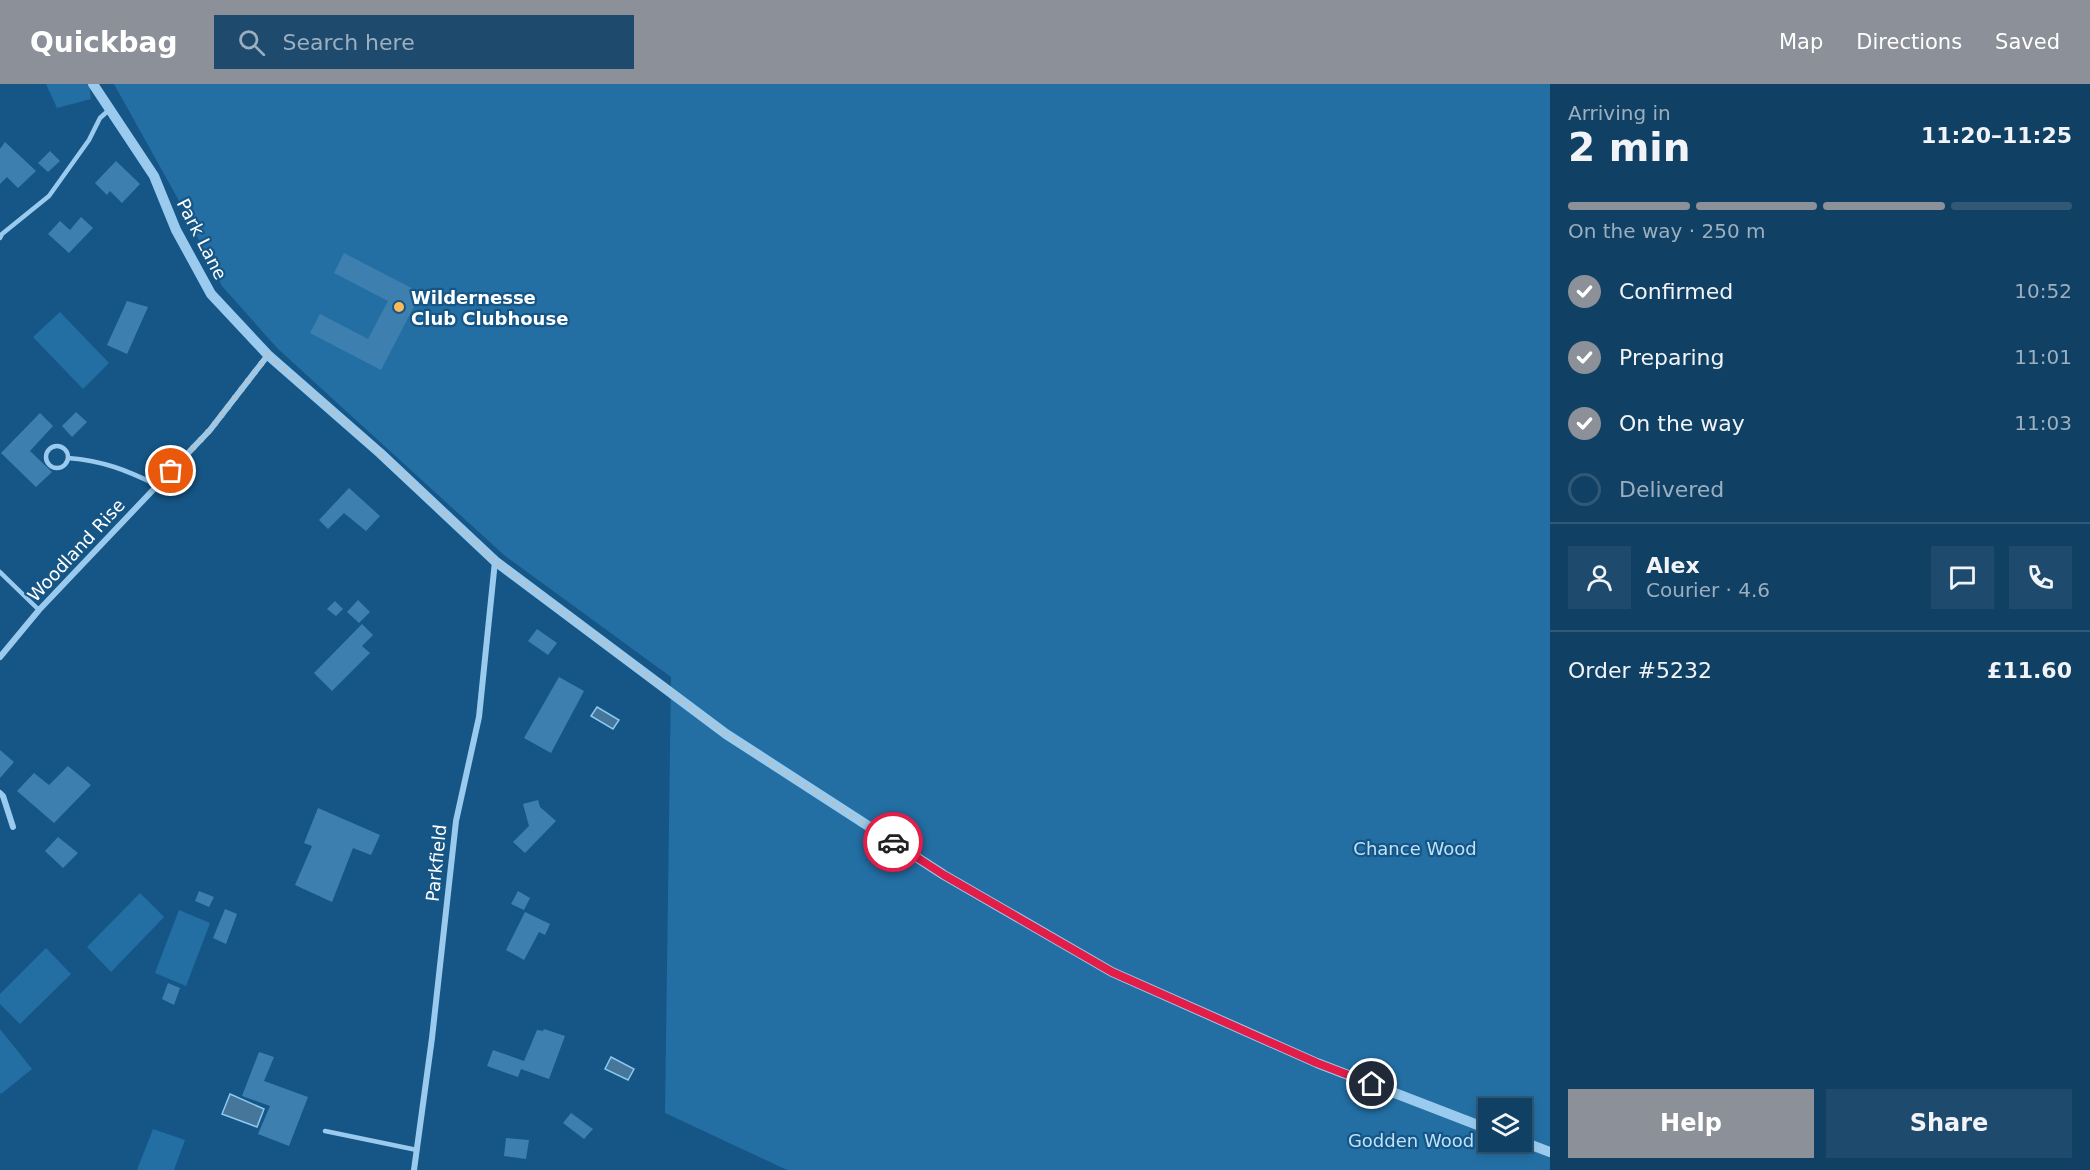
<!DOCTYPE html>
<html lang="en">
<head>
<meta charset="utf-8">
<style>
	:root { --surface:#104064; --page:#1e4b6d; --text:#f1f3f6; --muted:#9cafbf; --line:#305978; --accent:#8c9099 }
	body { margin:0; font-family:"DejaVu Sans",sans-serif; background:var(--page); color:var(--text); height:100vh; display:flex; flex-direction:column; font-size:22px; white-space:nowrap }
	* { box-sizing:border-box; margin:0 }
	p { font-size:20px; color:var(--muted) }
	.icon { flex:none; width:33px; height:33px; fill:none; stroke:currentColor; stroke-width:2; stroke-linecap:round; stroke-linejoin:round }
	.map { position:relative; flex:1; overflow:hidden }
	.details { display:flex; flex-direction:column; background:var(--surface); width:540px }
	.details>* { flex:none }
	.buttons { position:absolute; left:1478px; top:1014px; display:grid; gap:12px }
	.buttons a { display:grid; place-items:center; width:54px; height:54px; border-radius:0px; background:var(--surface); box-shadow:0 3px 9px #0003,0 0 0 2px var(--line); font-size:30px }
	.pin { position:absolute; display:grid; place-items:center; width:51px; height:51px; color:#fff; margin:-26px; border:3px solid #fff; border-radius:50%; box-shadow:0 2px 6px #0007 }
	.courier { position:absolute; display:grid; place-items:center; width:60px; height:60px; margin:-30px; border:4px solid #e11d48; border-radius:50%; background:#fff; color:#222; box-shadow:0 2px 8px #0007 }
	.overview em { font-style:normal; font-weight:600 }
	.overview div { display:flex; flex-direction:column-reverse }
	.overview { display:flex; align-items:center; justify-content:space-between; height:102px; padding:0 18px }
	h1 { font-size:39px; font-weight:600; line-height:45px }
	.bar { display:grid; grid-template-columns:repeat(4,1fr); gap:9px 6px; align-content:center; height:72px; padding:0 18px }
	.bar i { height:8px; border-radius:4px; background:var(--line) }
	.bar .selected { background:var(--accent) }
	.bar p { grid-column:span 4 }
	.line { display:flex; align-items:center; gap:15px; padding:0 18px; border-top:2px solid var(--line) }
	.line div { flex:1 }
	.round { display:grid; place-items:center; flex:none; width:63px; height:63px; border-radius:0px; background:var(--page) }
	ol { padding:0 18px; list-style:none }
	li { display:flex; align-items:center; gap:18px; height:66px }
	li p { margin-inline-start:auto }
	li .icon { padding:6px; border-radius:50%; background:var(--accent); color:#fff; stroke-width:4 }
	li:last-child { color:var(--muted) }
	li i { width:33px; height:33px; border:3px solid var(--line); border-radius:50% }
	.cta { display:flex; gap:12px; margin-top:auto; padding:12px 18px }
	.cta a { flex:1; height:69px; border-radius:0px; background:var(--accent); color:#fff; font-size:24px; font-weight:600; line-height:69px; text-align:center }
	.cta a+a { background:var(--page); color:var(--text) }
	header { display:flex; align-items:center; gap:36px; box-sizing:border-box; height:84px; padding:0 30px; background:var(--accent); color:#fff }
	header strong { font-size:28px }
	nav { display:flex; gap:33px; margin-inline-start:auto; font-size:21px }
	.search { width:420px; height:54px; background:var(--page); display:flex; align-items:center; gap:15px; box-sizing:border-box; padding:0 21px; border-radius:0px; color:var(--muted); font-size:22px }
	main { display:flex; flex:1; min-height:0 }
	.map>svg:first-child { display:block }
	.green { fill:#236fa4; fill-rule:evenodd }
	.water { fill:#46769a; stroke:#8bc9f1; stroke-width:1.5 }
	.building { fill:#3d80b0 }
	.lines { fill:none; stroke-linecap:round; stroke-linejoin:round }
	.service { stroke:#9acbee; stroke-width:4.5 }
	.minor { stroke:#9acbee; stroke-width:6 }
	.tertiary { stroke:#9acbee; stroke-width:10 }
	.done { stroke:#adc4d5; stroke-width:6; stroke-dasharray:0 10.8 }
	.route { stroke:#e11d48; stroke-width:8 }
	.poi-dot { fill:#ffb857; stroke:#155686; stroke-width:2 }
	.labels { text-anchor:middle; dominant-baseline:central; stroke-width:4.5; stroke-linejoin:round; paint-order:stroke }
	.street-label { font-size:18px; fill:#fff; stroke:#155686 }
	.poi-label { font-size:18px; font-weight:bold; fill:#fff; stroke:#155686; text-anchor:start }
	.park-label { font-size:18px; fill:#bfe2fa; stroke:#155686 }
</style>
</head>
<body>
<header>
<strong>Quickbag</strong>
<div class="search"><svg class="icon" aria-label="search" viewBox="0 0 24 24"><circle cx="10" cy="10" r="6"/><path d="M15 15l6 6"/></svg>Search here</div>
<nav><a>Map</a><a>Directions</a><a>Saved</a></nav>
</header>
<main>
<div class="map">
<svg width="1550" height="1086" viewBox="0 0 1550 1086">
	<rect width="100%" height="100%" fill="#155686"/>
	<!-- green -->
	<path class="green" d="M46,0h43l2,15 -34,9z
		M114,0h1436v1086h-763l-122,-57 6,-436 -167,-122 -227,-207 -55,-62 -39,-78zM1488,1024h33v34h-33z
		M60,228l49,51 -26,26 -50,-52z
		M140,809l24,24 -53,55 -24,-25z
		M179,826l31,13 -24,63 -31,-13z
		M46,864l25,26 -51,50 -20,-20v-10z
		M0,945l32,40 -31,25 -1,-1z
		M153,1045l32,11 -11,30h-37z"/>
	<!-- water -->
	<path class="water" d="M597,623l22,13 -6,9 -22,-13z
		M611,973l23,12 -6,11 -23,-11z
		M230,1010l34,15 -7,18 -35,-13z"/>
	<!-- building -->
	<path class="building" d="M5,58l31,29 -18,17 -11,-11 -7,7v-35z
		M50,67l10,10 -12,11 -10,-9z
		M116,77l24,23 -18,19 -12,-12 -3,4 -12,-12z
		M81,133l12,11 -24,25 -21,-19 12,-13 10,9z
		M344,169l77,40 -40,77 -71,-37 10,-19 48,25 20,-38 -54,-28z
		M127,217l21,6 -21,47 -20,-9z
		M76,328l11,10 -15,15 -10,-11z
		M40,329l13,13 -23,25 22,21 -16,15 -35,-34z
		M349,404l31,28 -14,15 -22,-18 -16,16 -9,-9z
		M358,516l12,12 -11,11 -12,-11z
		M335,517l8,8 -7,7 -9,-7z
		M362,540l11,11 -11,11 8,7 -38,38 -18,-18z
		M537,545l20,14 -9,12 -20,-14z
		M559,593l25,14 -33,62 -27,-15z
		M0,666l14,12 -14,16z
		M68,682l23,19 -37,38 -37,-32 17,-18 15,12z
		M538,716l2,7 16,14 -31,32 -12,-11 16,-16 -6,-22z
		M318,724l62,27 -9,20 -18,-7 -21,54 -37,-17 17,-39 -8,-3z
		M58,753l20,16 -15,15 -18,-17z
		M199,807l15,6 -5,10 -14,-6z
		M518,807l12,7 -6,12 -13,-6z
		M225,825l12,5 -11,30 -13,-6z
		M525,828l25,12 -5,11 -6,-3 -15,28 -18,-10z
		M168,899l12,5 -6,17 -12,-6z
		M544,945l21,7 -16,43 -28,-10 -3,8 -31,-11 6,-16 31,11 13,-31 6,1z
		M259,968l15,5 -10,24 44,16 -19,49 -31,-12 12,-28 -28,-10z
		M571,1029l22,16 -9,10 -21,-16z
		M506,1054l23,2 -3,19 -22,-3z"/>
	<g class="lines">
		<!-- service -->
		<path class="service" d="M0,154l2,-4 47,-38 40,-56 11,-22 10,-9
			M46 373a11 11 0 1 1 22 0a11 11 0 1 1-22 0Z
			M68,374c36,3 58,12 89,27
			M0,488l39,38
			M325,1047l92,19"/>
		<!-- minor -->
		<path class="minor" d="M0,573l39,-47 171,-180 58,-75
			M0,709l3,3 10,31
			M414,1086l18,-132 24,-217 23,-104 16,-156"/>
		<!-- tertiary -->
		<path class="tertiary" d="M93,0l61,92 22,54 35,64 57,61 112,98 115,108 231,173 218,141 168,97 205,91 171,66
			M1521,1057l29,11"/>
	</g>
	<g class="lines">
		<!-- done -->
		<path class="done" d="M171,387l39,-41 58,-75 112,98 115,108 231,173 167,108"/>
		<!-- route -->
		<path class="route" d="M893,758l51,33 168,97 205,91 55,21"/>
	</g>
	<!-- markers -->
	<circle class="poi-dot" cx="399" cy="223" r="6"/>
	<g class="labels">
		<!-- street labels -->
		<g class="street-label">
			<text transform="translate(202 155) rotate(63)">Park Lane</text>
			<text transform="translate(76 466) rotate(-47)">Woodland Rise</text>
			<text transform="translate(436 779) rotate(-84)">Parkfield</text>
		</g>
		<!-- poi labels -->
		<g class="poi-label">
			<text x="411" y="213">Wildernesse<tspan x="411" dy="21">Club Clubhouse</tspan></text>
		</g>
		<!-- park labels -->
		<g class="park-label">
			<text x="1415" y="764">Chance Wood</text>
			<text x="1411" y="1056">Godden Wood</text>
		</g>
	</g>
</svg>
<div class="buttons">
<a><svg class="icon" aria-label="layers" viewBox="0 0 24 24"><path d="M12 4l9 5-9 5-9-5zM3 14l9 5 9-5"/></svg></a>
</div>
<div class="pin" style="left:171px;top:387px;background:#ea580c"><svg class="icon" aria-label="bag" viewBox="0 0 24 24"><path d="M5 8h14l-1 12H6zM9 8a3 3 0 0 1 6 0"/></svg></div>
<div class="pin" style="left:1372px;top:1000px;background:#1f2937"><svg class="icon" aria-label="home" viewBox="0 0 24 24"><path d="M3 11l9-7 9 7M6 9v11h12V9"/></svg></div>
<div class="courier" style="left:893px;top:758px"><svg class="icon" aria-label="car" viewBox="0 0 24 24"><path d="M5 17H2v-5l4-1 3-4h7l3 4 3 1v5h-3M9 17h6M6 11h13"/><circle cx="7" cy="17" r="2"/><circle cx="17" cy="17" r="2"/></svg></div>
</div>
<section class="details">
<div class="overview"><div><h1>2 min</h1><p>Arriving in</p></div><em>11:20–11:25</em></div>
<div class="bar"><i class="selected"></i><i class="selected"></i><i class="selected"></i><i></i><p>On the way · 250 m</p></div>
<ol>
<li><svg class="icon" aria-label="check" viewBox="0 0 24 24"><path d="M5 12l5 5 9-10"/></svg>Confirmed<p>10:52</p></li>
<li><svg class="icon" aria-label="check" viewBox="0 0 24 24"><path d="M5 12l5 5 9-10"/></svg>Preparing<p>11:01</p></li>
<li><svg class="icon" aria-label="check" viewBox="0 0 24 24"><path d="M5 12l5 5 9-10"/></svg>On the way<p>11:03</p></li>
<li><i></i>Delivered</li>
</ol>
<div class="line" style="height:108px"><a class="round"><svg class="icon" aria-label="person" viewBox="0 0 24 24"><circle cx="12" cy="8" r="4"/><path d="M4 21q1-7 8-7t8 7"/></svg></a><div><b>Alex</b><p>Courier · 4.6</p></div><a class="round"><svg class="icon" aria-label="chat" viewBox="0 0 24 24"><path d="M4 5h16v11H9l-5 4z"/></svg></a><a class="round"><svg class="icon" aria-label="phone" viewBox="0 0 24 24"><path d="M5 4h4l2 5-3 2q2 4 5 5l2-3 5 2v4C11 20 4 13 5 4z"/></svg></a></div>
<div class="line" style="height:78px"><div>Order #5232</div><b>£11.60</b></div>
<div class="cta"><a>Help</a><a>Share</a></div>
</section>
</main>
</body>
</html>
